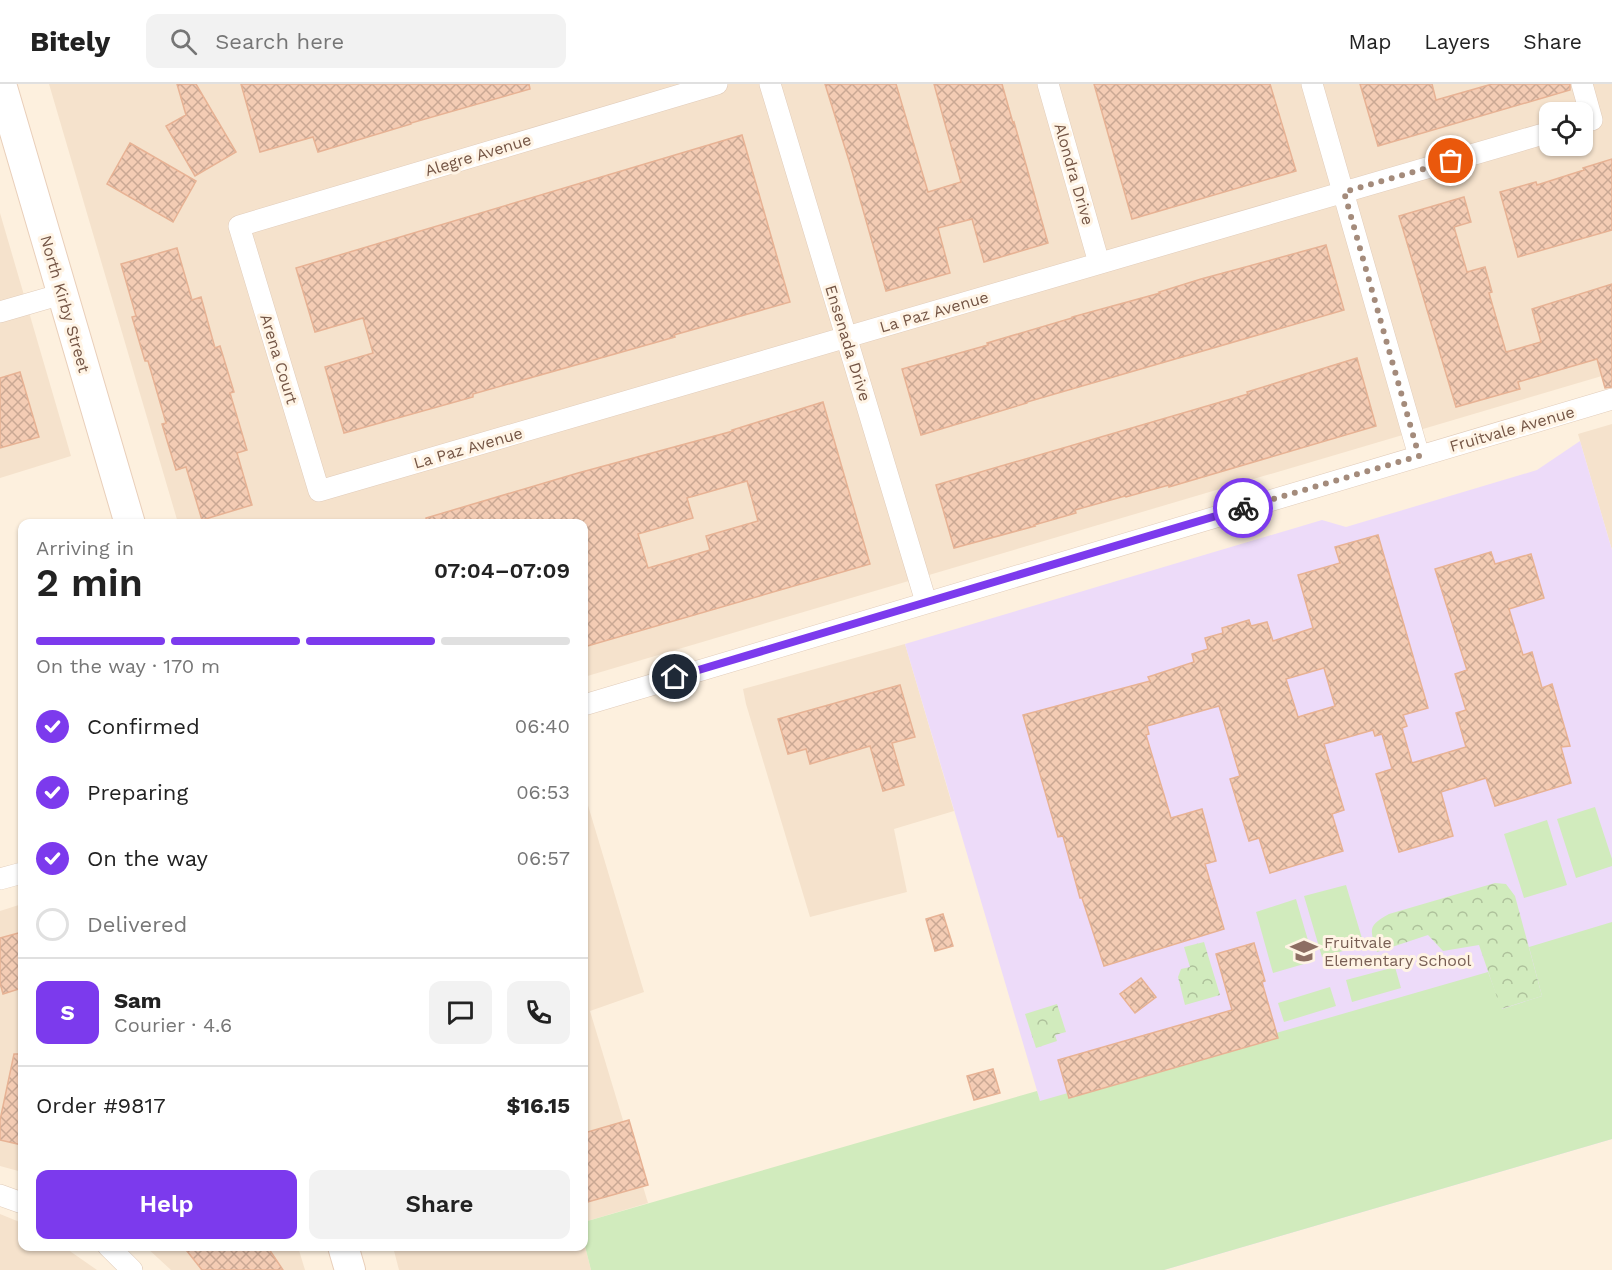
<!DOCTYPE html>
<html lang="en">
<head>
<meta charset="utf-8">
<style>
	:root { --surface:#fff; --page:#f2f2f2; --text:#222; --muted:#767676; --line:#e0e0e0; --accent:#7c3aed }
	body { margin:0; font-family:"Work Sans",sans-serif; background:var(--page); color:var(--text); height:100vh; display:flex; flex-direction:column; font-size:22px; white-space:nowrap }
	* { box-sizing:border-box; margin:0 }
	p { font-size:20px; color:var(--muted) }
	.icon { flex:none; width:33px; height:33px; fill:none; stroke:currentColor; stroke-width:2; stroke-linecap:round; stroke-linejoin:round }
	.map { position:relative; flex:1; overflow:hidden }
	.side { position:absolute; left:18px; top:435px; width:570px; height:732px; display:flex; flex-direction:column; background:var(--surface); border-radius:12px; box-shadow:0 2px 4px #0004 }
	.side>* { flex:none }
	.tools { position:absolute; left:1539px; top:18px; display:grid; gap:12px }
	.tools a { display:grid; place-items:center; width:54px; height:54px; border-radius:12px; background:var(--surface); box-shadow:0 2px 4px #0004; font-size:30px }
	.pin { position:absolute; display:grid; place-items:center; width:51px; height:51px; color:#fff; margin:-26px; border:3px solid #fff; border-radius:50%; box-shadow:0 2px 6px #0007 }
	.courier { position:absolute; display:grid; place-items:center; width:60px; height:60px; margin:-30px; border:4px solid #7c3aed; border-radius:50%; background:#fff; color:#222; box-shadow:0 2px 8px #0007 }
	.head em { font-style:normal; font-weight:600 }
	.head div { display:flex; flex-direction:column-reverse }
	.head { display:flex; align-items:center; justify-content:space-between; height:102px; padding:0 18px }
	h1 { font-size:39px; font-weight:600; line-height:45px }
	.bar { display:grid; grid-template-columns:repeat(4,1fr); gap:9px 6px; align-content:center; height:72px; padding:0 18px }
	.bar i { height:8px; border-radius:4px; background:var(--line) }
	.bar .active { background:var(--accent) }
	.bar p { grid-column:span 4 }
	.line { display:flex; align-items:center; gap:15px; padding:0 18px; border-top:2px solid var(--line) }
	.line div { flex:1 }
	.round { display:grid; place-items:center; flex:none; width:63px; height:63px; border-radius:12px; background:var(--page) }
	ol { padding:0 18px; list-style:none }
	li { display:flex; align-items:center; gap:18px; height:66px }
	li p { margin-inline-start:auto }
	li .icon { padding:6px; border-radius:50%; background:var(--accent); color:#fff; stroke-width:4 }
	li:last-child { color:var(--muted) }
	li i { width:33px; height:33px; border:3px solid var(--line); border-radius:50% }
	.primary-button { display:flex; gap:12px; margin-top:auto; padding:12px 18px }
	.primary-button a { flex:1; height:69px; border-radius:12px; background:var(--accent); color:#fff; font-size:24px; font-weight:600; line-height:69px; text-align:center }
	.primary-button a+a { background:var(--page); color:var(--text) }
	header { display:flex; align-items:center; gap:36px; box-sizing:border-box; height:84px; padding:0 30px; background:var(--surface); border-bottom:2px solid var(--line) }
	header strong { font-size:28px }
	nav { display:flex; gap:33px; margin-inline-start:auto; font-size:21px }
	.search { width:420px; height:54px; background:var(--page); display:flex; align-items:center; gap:15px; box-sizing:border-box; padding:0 21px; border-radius:12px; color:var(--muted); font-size:22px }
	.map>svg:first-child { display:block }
	.residential { fill:#f5e2cc; fill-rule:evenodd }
	.education { fill:#eddbf9 }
	.green { fill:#d1ebbd }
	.forest { fill:url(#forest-crowns) }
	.building { fill:url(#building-cross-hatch); stroke:#e7b294; stroke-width:1.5; fill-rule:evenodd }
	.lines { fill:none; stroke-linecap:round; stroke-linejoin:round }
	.street-casing { stroke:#e1ccba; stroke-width:22 }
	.secondary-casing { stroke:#e9cfba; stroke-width:32 }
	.street { stroke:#fff; stroke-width:21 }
	.secondary { stroke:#fff; stroke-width:30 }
	.done { stroke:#a48b7b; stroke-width:6; stroke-dasharray:0 10.8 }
	.route { stroke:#7c3aed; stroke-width:8 }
	.labels { text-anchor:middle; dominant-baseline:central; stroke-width:6; stroke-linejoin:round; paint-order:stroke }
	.street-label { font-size:16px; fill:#745545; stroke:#fff4e5 }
	.education-label { font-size:16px; fill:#785e54; stroke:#fff4e5; text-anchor:start }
</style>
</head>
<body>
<header>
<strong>Bitely</strong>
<div class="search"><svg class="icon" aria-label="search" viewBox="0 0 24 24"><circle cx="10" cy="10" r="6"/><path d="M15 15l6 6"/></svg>Search here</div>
<nav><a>Map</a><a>Layers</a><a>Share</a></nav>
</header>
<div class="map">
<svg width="1612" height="1186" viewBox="0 0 1612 1186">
	<defs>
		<pattern id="forest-crowns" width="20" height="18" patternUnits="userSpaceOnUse" patternTransform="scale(1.5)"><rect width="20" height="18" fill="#d1ebbd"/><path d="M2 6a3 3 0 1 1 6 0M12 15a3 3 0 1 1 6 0" fill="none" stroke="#aec19b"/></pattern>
		<pattern id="building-cross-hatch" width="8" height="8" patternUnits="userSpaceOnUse" patternTransform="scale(1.5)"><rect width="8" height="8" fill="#f4ccb4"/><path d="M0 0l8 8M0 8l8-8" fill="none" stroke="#caa894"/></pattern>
	</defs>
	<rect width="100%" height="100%" fill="#fdf0de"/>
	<!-- residential -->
	<path class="residential" d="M49,0h1563v289l-1028,304v-153l-406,-1zM1550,28h32v34h-32z
		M0,129l71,243 -71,22z
		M1612,340v126l-34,-116z
		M905,560l49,167 -60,18 13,63 -97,25 -64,-213 -3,-15z
		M584,708l60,200 -54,19 58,192 -64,19z
		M22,820v268l-22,-6v-255z
		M0,1130l22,9v23l42,1 33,23h-97z
		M584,1158l7,28h-192l-6,-23 191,-1z
		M146,1163h152l7,23h-134z"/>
	<!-- education -->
	<path class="education" d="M1580,357l32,109v589l-448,131h-74l-185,-626 417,-124 24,7 191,-57z"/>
	<!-- green -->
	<path class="green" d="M1595,723l17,52v7l-36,12 -19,-59z
		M1547,736l20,65 -43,13 -20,-64z
		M1346,801l18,60 -42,12 -18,-61z
		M1296,815l18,62 -41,12 -17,-61z
		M1612,838v217l-448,131h-573l-7,-28v-20l453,-131 3,10 448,-129 14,37 40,-13 -13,-49z
		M1395,883l6,21 -49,14 -6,-22z
		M1330,903l6,19 -52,16 -6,-19z"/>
	<!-- forest -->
	<path class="forest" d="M1495,799l11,1 9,12 27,100 -41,13 -22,-64 -36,6 -15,-16 -51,17c-7,-23 -10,-26 12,-38z
		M1204,858l16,53 -35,10 -7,-28 3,-8 9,-2 -6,-20z
		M1057,920l9,28 -11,3 2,6 -21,7 -11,-34z"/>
	<!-- building -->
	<path class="building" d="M177,0h19l40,68 -41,24 -29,-50 20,-11z
		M241,0h288l1,5 -119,34v1l-93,28 -5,-15 -53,15z
		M825,0h71l32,108 33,-10 -27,-98h68l11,39 1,-1 34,121 -64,19 -12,-43 -34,9 12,45 -64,18 -36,-127z
		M1094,0h176l26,87 -164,48z
		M1360,0h72l4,16 56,-16h78v6l-192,56z
		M742,51l48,167 -116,33 1,2 -202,57v3l-129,36 -19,-66 48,-14 -10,-35 -48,14 -19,-64z
		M130,59l66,38 -23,41 -66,-38z
		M1612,75v71l-94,27 -18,-65 36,-10 1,3 47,-15 -1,-2z
		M1464,113l7,25 -17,5 13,45 18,-5 7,25 -3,1 17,59 35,-10 -9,-33 80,-25v103l-7,1 -8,-29 -79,23 2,7 -64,18 -57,-191z
		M1326,161l18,65 -317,92v1l-106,32 -19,-66 86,-24 -1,-2 85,-25v-1l88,-24 -1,-1 42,-13z
		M177,164l15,52 9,-3 14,51 5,-2 14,46 -4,1 17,57 -10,3 15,52 -50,15 -16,-53 -10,3 -14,-46 4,-1 -18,-62h-3l-13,-44 4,-1 -15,-52z
		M1357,274l19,68 -207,61v-2l-43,12 -1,-1 -50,14 1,3 -42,12 1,1 -81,22 -18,-63 312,-91 -1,-2z
		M20,288l19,65 -39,11v-70z
		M823,318l47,162 -286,83v-123h-157l-1,-6 152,-45 155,-42 -1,-1zM747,397l11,40 -52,15 4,14 -62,18 -10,-34 55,-16 -6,-20z
		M1378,451l50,173 -25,7 4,11 -5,2 10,35 54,-16 -10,-34 10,-3 -11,-36 12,-4 -32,-101 56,-17 4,12 36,-10 13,44 -35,11 14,46 9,-3 10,36 10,-4 18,62 -9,1 10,36 -76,23 -9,-28 -45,14 12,44 -54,16 -23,-78 16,-5 -10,-35 -7,2 -2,-6 -49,14 20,66 -12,4 11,37 -73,22 -11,-35 -10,3 -19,-62 10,-3 -21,-70 -72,20 2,8 -3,1 25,83 31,-9 14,52 -11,3 19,65 -120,37 -22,-68h-2l-17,-62 -5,1 -35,-122 127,-34 -2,-4 46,-15 -2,-8 16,-5 -3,-11 18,-5 -1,-5 27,-8 2,6 16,-4 6,19 40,-13 -15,-53 42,-12 -5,-16zM1324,584l11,38 -37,11 -12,-38z
		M900,601l15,52 -23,6 12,42 -21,6 -13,-45 -60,18 -4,-15 -18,5 -10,-35z
		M943,830l10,32 -18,5 -9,-32z
		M22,848v56l-19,6 -3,-11v-45z
		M1254,859l11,38 -3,1 16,56 -209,60 -11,-38 174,-50 -16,-56z
		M1141,894l15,19 -21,16 -15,-19z
		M14,970h8v91l-22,-5v-20z
		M993,985l7,24 -26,7 -7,-24z
		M629,1036l19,65 -64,18v-70z
		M183,1162h84l16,24h-81z"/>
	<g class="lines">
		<defs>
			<path id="street" d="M717,0l-478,142 80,265 1231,-359
				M770,0l156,518
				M1048,0l51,179
				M1312,0l107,372
				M1582,0l10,36
				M0,228l62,-18
				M584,621l1028,-306
				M0,795l22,-6
				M0,1111l22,8
				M108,1162l24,24"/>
			<path id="secondary" d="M1,0l129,440
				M343,1162l7,24"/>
		</defs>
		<!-- street casing -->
		<use href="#street" class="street-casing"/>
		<!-- secondary casing -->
		<use href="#secondary" class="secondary-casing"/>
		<!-- street -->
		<use href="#street" class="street"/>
		<!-- secondary -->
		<use href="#secondary" class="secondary"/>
	</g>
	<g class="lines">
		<!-- done -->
		<path class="done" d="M1243,424l176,-52 -75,-264 107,-31"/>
		<!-- route -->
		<path class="route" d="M675,593l568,-169"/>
	</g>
	<!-- icons -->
	<defs>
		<symbol id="school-bare" viewBox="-9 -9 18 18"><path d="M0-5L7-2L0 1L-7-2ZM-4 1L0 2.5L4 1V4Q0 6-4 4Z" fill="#8d6e63" stroke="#fff4e5" stroke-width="2.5" paint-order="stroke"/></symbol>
	</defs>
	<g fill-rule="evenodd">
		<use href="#school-bare" x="1285" y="848" width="38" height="38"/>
	</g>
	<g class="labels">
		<!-- street labels -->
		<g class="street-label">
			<text transform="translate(478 71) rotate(-17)">Alegre Avenue</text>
			<text transform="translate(1074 90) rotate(74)">Alondra Drive</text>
			<text transform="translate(65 220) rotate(74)">North Kirby Street</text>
			<text transform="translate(934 228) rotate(-16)">La Paz Avenue</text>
			<text transform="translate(848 259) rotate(73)">Ensenada Drive</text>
			<text transform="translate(279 275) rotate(73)">Arena Court</text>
			<text transform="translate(1512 345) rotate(-16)">Fruitvale Avenue</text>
			<text transform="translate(468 364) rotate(-16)">La Paz Avenue</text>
		</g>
		<!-- education labels -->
		<g class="education-label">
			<text x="1324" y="858">Fruitvale<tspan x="1324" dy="18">Elementary School</tspan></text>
		</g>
	</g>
</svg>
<div class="tools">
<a><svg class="icon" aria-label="locate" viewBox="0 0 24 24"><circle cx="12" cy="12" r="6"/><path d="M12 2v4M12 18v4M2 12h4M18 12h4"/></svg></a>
</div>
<div class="pin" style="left:1451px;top:77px;background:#ea580c"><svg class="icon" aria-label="bag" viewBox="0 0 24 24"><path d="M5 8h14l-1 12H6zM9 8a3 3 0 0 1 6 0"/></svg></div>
<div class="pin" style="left:675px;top:593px;background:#1f2937"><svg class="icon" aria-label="home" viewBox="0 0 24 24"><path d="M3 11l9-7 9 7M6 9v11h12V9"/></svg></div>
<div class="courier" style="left:1243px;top:424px"><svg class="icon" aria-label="bike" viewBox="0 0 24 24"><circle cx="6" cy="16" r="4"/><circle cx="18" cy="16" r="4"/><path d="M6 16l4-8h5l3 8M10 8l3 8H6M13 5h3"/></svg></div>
<section class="side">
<div class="head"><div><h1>2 min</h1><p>Arriving in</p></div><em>07:04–07:09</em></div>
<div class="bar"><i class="active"></i><i class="active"></i><i class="active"></i><i></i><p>On the way · 170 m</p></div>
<ol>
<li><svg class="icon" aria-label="check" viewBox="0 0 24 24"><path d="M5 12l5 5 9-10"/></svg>Confirmed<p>06:40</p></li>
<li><svg class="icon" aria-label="check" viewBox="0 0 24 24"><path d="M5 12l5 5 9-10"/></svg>Preparing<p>06:53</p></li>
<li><svg class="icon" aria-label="check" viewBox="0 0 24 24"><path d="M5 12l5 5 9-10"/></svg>On the way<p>06:57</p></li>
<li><i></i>Delivered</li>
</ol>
<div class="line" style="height:108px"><b class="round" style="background:var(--accent);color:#fff">S</b><div><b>Sam</b><p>Courier · 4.6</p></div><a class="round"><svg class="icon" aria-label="chat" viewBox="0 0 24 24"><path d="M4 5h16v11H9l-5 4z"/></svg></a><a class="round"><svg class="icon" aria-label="phone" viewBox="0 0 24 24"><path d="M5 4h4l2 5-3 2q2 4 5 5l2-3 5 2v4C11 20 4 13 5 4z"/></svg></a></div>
<div class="line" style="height:78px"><div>Order #9817</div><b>$16.15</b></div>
<div class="primary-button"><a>Help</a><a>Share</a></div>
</section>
</div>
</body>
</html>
